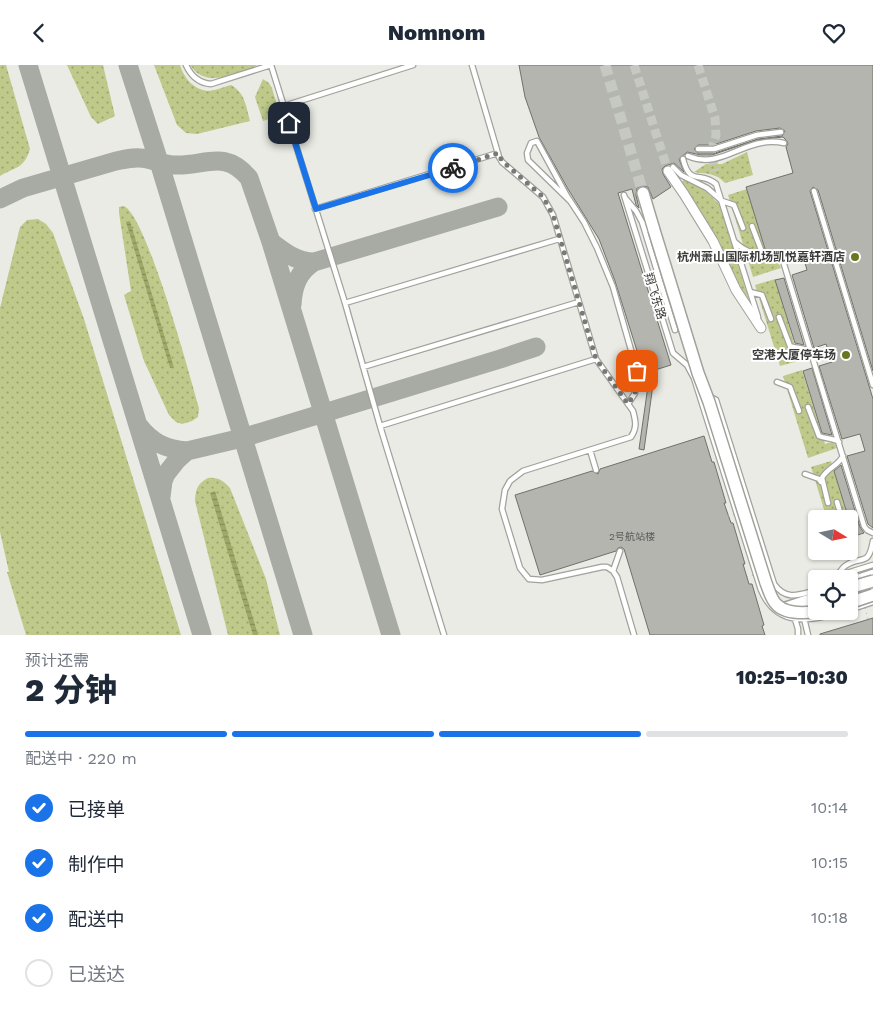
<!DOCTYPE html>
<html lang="zh">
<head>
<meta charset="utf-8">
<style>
	:root { --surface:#fff; --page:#f6f6f7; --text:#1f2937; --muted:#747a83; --line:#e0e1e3; --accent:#1a73e8 }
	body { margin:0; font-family:"Work Sans","Noto Sans SC",sans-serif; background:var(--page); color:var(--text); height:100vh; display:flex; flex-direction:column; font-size:19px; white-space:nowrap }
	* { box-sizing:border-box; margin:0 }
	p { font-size:16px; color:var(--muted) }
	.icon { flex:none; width:28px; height:28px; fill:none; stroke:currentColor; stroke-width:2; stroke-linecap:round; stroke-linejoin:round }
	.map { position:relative; height:570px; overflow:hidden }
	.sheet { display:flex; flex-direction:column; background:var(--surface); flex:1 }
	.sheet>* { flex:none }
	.needle { width:32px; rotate:100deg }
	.tools { position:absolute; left:808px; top:445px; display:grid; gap:10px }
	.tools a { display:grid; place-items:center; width:50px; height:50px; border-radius:5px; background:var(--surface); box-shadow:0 1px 4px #0004; font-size:25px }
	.pin { position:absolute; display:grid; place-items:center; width:42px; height:42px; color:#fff; margin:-21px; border-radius:10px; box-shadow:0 2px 8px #0006 }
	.courier { position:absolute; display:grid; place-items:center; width:50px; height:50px; margin:-25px; border:4px solid #1a73e8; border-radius:50%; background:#fff; color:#222; box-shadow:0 1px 6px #0007 }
	.head em { font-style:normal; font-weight:800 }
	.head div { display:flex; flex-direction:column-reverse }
	.head { display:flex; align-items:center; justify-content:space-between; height:85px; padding:0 25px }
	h1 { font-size:32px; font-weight:800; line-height:38px }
	.bar { display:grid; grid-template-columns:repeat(4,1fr); gap:8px 5px; align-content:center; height:60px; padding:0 25px }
	.bar i { height:6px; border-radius:4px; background:var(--line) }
	.bar .current { background:var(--accent) }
	.bar p { grid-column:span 4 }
	ol { padding:0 25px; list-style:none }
	li { display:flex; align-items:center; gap:15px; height:55px }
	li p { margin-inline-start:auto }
	li .icon { padding:5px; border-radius:50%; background:var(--accent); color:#fff; stroke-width:4 }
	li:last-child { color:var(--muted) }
	li i { width:28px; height:28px; border:2px solid var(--line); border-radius:50% }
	header { display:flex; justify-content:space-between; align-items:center; height:65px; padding:0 25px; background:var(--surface); font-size:22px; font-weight:800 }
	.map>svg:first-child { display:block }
	.grass { fill:url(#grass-dots) }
	.water { fill:url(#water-rules) }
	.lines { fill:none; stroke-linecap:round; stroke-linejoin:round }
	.taxiway { stroke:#a8aaa4; stroke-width:19 }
	.building { fill:#b4b5af; stroke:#70716b; fill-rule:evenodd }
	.street-tunnel { stroke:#c6c8c2; stroke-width:9; stroke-dasharray:9 4.5; stroke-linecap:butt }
	.secondary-tunnel { stroke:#c6c8c2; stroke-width:11; stroke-dasharray:11 5.5; stroke-linecap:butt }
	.lane-casing { stroke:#a1a29c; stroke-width:7 }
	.street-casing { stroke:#a1a29c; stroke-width:11 }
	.secondary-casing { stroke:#a1a29c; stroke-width:14 }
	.path { stroke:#b0b2ac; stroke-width:1; stroke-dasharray:1 4; stroke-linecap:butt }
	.lane { stroke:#fff; stroke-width:4.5 }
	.street { stroke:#fff; stroke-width:9 }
	.secondary { stroke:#fff; stroke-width:11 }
	.secondary-bridge-casing { stroke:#a1a29c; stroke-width:14; stroke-linecap:butt }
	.path-bridge { stroke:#b0b2ac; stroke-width:1; stroke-dasharray:1 4; stroke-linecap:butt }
	.secondary-bridge { stroke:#fff; stroke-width:11 }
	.done { stroke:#797a76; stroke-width:5; stroke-dasharray:0 9 }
	.route { stroke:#1a73e8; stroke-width:6 }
	.poi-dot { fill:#6b7621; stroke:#fff; stroke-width:2 }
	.labels { text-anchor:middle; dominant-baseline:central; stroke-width:4; stroke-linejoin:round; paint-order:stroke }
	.number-label { font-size:10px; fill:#5a5b57 }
	.poi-label { font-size:12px; font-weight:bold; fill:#3c3d3a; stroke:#fff; text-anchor:end }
	.street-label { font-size:12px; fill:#3c3d3a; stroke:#fff }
</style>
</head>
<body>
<header><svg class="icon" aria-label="back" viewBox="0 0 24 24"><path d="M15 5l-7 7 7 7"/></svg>Nomnom<svg class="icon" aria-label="heart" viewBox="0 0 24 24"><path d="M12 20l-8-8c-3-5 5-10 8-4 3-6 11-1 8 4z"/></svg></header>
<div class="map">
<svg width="873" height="570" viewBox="0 0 873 570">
	<defs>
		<pattern id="grass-dots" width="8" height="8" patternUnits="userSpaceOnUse" patternTransform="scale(1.25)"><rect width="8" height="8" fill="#bfca8a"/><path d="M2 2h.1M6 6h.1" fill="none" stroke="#9ca572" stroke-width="1.8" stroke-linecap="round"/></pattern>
		<pattern id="water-rules" width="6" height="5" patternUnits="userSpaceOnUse" patternTransform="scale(1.25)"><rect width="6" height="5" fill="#9ea968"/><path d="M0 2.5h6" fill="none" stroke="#828b57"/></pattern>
	</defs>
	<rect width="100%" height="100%" fill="#e9ebe4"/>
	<!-- grass -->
	<path class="grass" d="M0,0h6l24,84c-6,20 -15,18 -30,27z
		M67,0h36l12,51 -17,8 -7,-7z
		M154,0h26c4,13 13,24 27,26 7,0 17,-4 24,-6 14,8 15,21 19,36l-53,13 -11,-1 -9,-8z
		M190,0h67c-6,4 -13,6 -19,8 -18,6 -36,10 -48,-8z
		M263,14l6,4 3,5 8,27 -17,6 -8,-24z
		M747,87l6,23 -28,8c-9,-10 -18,-9 -31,-11l12,-8h16z
		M684,115l19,9 17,16 30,99 -69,-122z
		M747,124l22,74 7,-2 3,2 2,5 -28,9 -25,-82z
		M124,141c23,11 66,170 75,202l-1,9 -6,4 -10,3 -6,-2 -7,-7 -25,-54 -20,-66 7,-4 -12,-78v-6z
		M38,154l8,5 7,9 31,86 97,316h-155l-19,-63h2l-9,-40v-224l20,-81 7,-7z
		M775,214l22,74 7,-1 5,6 -29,8 -25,-81z
		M802,305l23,74 7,-2 4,3 1,3 -29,10 -25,-82z
		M831,396l17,58h-21l-16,-52z
		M208,413c10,-1 16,3 22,10l36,91 14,56h-52l-33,-134c1,-12 2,-17 13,-23z"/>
	<!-- water -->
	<path class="water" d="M130,156l44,147h-4l-44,-146z
		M215,426l43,144h-5l-43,-142z"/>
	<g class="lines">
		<!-- taxiway -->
		<path class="taxiway" d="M28,0l174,570
			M128,0l31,97 144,473
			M0,134l23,-11 93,-27c10,-2 21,-5 31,-2 9,2 17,6 27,6 30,2 50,-17 75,13l22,64 120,393
			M271,177c14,10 25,20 43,20l184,-55
			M292,240c1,-19 6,-33 22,-43
			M139,361c13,17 27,23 48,25
			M161,432l2,-16 3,-7 11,-14 10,-9 55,-13 82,-25 176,-54 36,-12"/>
	</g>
	<!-- building -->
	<path class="building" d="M519,0h354v306l-55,-181 -5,-3 -3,4 63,208v129l-5,-4 -21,-68 18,-5 -5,-17 -18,5 -23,-73 13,-4 -6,-18 -12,4 -22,-73 15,-5 -5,-17 -16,5 -8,-4 -12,-2 -20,-65 47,-14 -7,-26 2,-3 -1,-3 -4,-4 -27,3 -44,15h-11l-14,-3 -8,7 5,13 -10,-9 -9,3 -3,3 1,5 8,13 -18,12 -5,-12 -7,-1 -4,2 -1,7 3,13 -3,-3 -4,-16 -14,4 53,172 -16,5 -11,80 -5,-1 11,-77 -6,1 -29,-92 -16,-42 -31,-50 -29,-52 -14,-40zM780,63l5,3 -3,5 -24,3 -43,14h-17l-4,-4 4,-4h15l43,-14z
		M784,213l20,67 -9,-2 -20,-63z
		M812,303l20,67 -10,-2 -19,-62z
		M704,371l8,26h2l12,41h-2l7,20h2l12,41h-2l6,20h3l12,41 -2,1 3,9h-115l-26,-86 -3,-2 -3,1 -2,3 -76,24 -25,-80 77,-24 6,3 2,-5z
		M841,400l19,62 4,6 -10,3 -20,-65z
		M873,553v17h-53v-1z"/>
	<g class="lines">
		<!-- street-tunnel -->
		<path class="street-tunnel" d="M634,0l34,106
			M698,0l17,53 1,17 -5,18 4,18"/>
		<!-- secondary-tunnel -->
		<path class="secondary-tunnel" d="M605,0l38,128"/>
		<defs>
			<path id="lane" d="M186,0c5,11 13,18 25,19l60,-19
				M271,0l74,238 35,123 216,-67 37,52c3,11 4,17 -2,26l-108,34 -13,10 -5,9 -3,19 18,59 9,11 13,1 60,-13h5l6,4 4,6 17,58
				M472,0l27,92 3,5 41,35 10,18 43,144
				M284,41l129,-41
				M698,84h16l43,-14 24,-3
				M688,91c35,15 56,-21 96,-13
				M683,94c7,28 17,11 33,25l42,133
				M673,102l8,8 26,13 15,13 12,4 9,23
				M814,126l59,194
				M624,130l49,158 14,12 7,13 67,212c16,38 50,32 83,21
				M626,134l10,12 6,11 33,108
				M571,137l-43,-42 -1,-7 4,-10 6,-2 30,55 17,26 13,26 16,39 24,84 -2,22 -7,11
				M315,144l183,-56
				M752,161l11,29
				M735,177c9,9 20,12 33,15 6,1 9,0 15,4l81,265 3,4 6,3
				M750,227l12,3 9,24
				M345,238l214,-64
				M779,252l11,29c8,3 14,1 20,6
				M363,302l216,-65
				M777,317l13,5 9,24
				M710,332l6,3 58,184c12,17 25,11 42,6
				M808,342l11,29c7,3 14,2 20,6
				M380,361l64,209
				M590,385l6,20
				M805,409l14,5 2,3
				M837,437l5,17
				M828,438l-6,-25c5,-10 16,-12 21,-22
				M613,506l7,-20
				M837,511l36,-11
				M835,514c3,-4 6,-10 10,-13 16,-12 23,3 28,-25
				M857,542l-8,-27 24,-8
				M849,545l24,-8
				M804,553l4,17
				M795,554l3,10v6"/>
			<path id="street" d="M668,106l16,23 29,47 23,49 25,38"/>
			<path id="secondary" d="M643,128l11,37
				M783,544l33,-11"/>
		</defs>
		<!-- lane casing -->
		<use href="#lane" class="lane-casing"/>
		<!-- street casing -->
		<use href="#street" class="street-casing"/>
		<!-- secondary casing -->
		<use href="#secondary" class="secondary-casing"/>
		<!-- path -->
		<path class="path" d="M863,79l9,27h1
			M866,102l7,-2
			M865,178l8,-3"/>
		<!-- lane -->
		<use href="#lane" class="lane"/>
		<!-- street -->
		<use href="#street" class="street"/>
		<!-- secondary -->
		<use href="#secondary" class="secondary"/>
		<defs>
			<path id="secondary-bridge" d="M654,165l44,143 11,29 57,181c3,7 5,17 11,22 10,10 31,8 44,6
				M849,523l24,-7
				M849,538l24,-8"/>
		</defs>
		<!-- secondary-bridge casing -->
		<use href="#secondary-bridge" class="secondary-bridge-casing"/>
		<!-- path-bridge -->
		<path class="path-bridge" d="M728,451l7,-2
			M747,512l7,-2
			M865,543l3,11"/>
		<!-- secondary-bridge -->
		<use href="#secondary-bridge" class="secondary-bridge"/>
	</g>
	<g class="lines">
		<!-- done -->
		<path class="done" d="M453,103l45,-15 4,8 41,36 10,18 43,144 32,45 7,-11 2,-22"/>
		<!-- route -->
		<path class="route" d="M289,58l27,86 137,-41"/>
	</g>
	<!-- markers -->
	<g class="poi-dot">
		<circle cx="855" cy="192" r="5"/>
		<circle cx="846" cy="290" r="5"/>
	</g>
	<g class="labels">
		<!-- number labels -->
		<g class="number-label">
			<text x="632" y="471">2号航站楼</text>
		</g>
		<!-- poi labels -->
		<g class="poi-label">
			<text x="845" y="192">杭州萧山国际机场凯悦嘉轩酒店</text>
			<text x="836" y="290">空港大厦停车场</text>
		</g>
		<!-- street labels -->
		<g class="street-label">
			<text transform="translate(655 231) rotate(73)">翔飞东路</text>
		</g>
	</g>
</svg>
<div class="tools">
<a><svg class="needle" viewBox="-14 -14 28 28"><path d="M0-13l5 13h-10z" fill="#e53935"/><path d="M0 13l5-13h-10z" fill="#747a83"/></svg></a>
<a><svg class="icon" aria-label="locate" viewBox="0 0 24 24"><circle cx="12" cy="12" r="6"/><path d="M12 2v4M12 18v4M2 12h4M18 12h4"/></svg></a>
</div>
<div class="pin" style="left:637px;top:306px;background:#ea580c"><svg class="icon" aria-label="bag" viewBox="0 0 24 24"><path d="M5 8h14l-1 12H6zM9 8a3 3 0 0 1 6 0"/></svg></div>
<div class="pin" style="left:289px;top:58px;background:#1f2937"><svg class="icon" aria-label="home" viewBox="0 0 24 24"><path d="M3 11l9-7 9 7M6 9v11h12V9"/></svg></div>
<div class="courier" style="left:453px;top:103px"><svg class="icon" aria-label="bike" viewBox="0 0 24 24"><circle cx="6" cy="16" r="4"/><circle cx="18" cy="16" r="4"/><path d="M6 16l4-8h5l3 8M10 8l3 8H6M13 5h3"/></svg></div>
</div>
<section class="sheet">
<div class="head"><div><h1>2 分钟</h1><p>预计还需</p></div><em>10:25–10:30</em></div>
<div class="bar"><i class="current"></i><i class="current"></i><i class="current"></i><i></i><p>配送中 · 220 m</p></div>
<ol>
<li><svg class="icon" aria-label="check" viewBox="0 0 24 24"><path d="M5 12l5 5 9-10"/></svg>已接单<p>10:14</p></li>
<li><svg class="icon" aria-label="check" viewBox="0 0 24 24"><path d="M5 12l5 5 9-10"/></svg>制作中<p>10:15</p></li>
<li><svg class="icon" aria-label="check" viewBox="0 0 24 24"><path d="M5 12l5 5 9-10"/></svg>配送中<p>10:18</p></li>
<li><i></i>已送达</li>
</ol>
</section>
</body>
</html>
